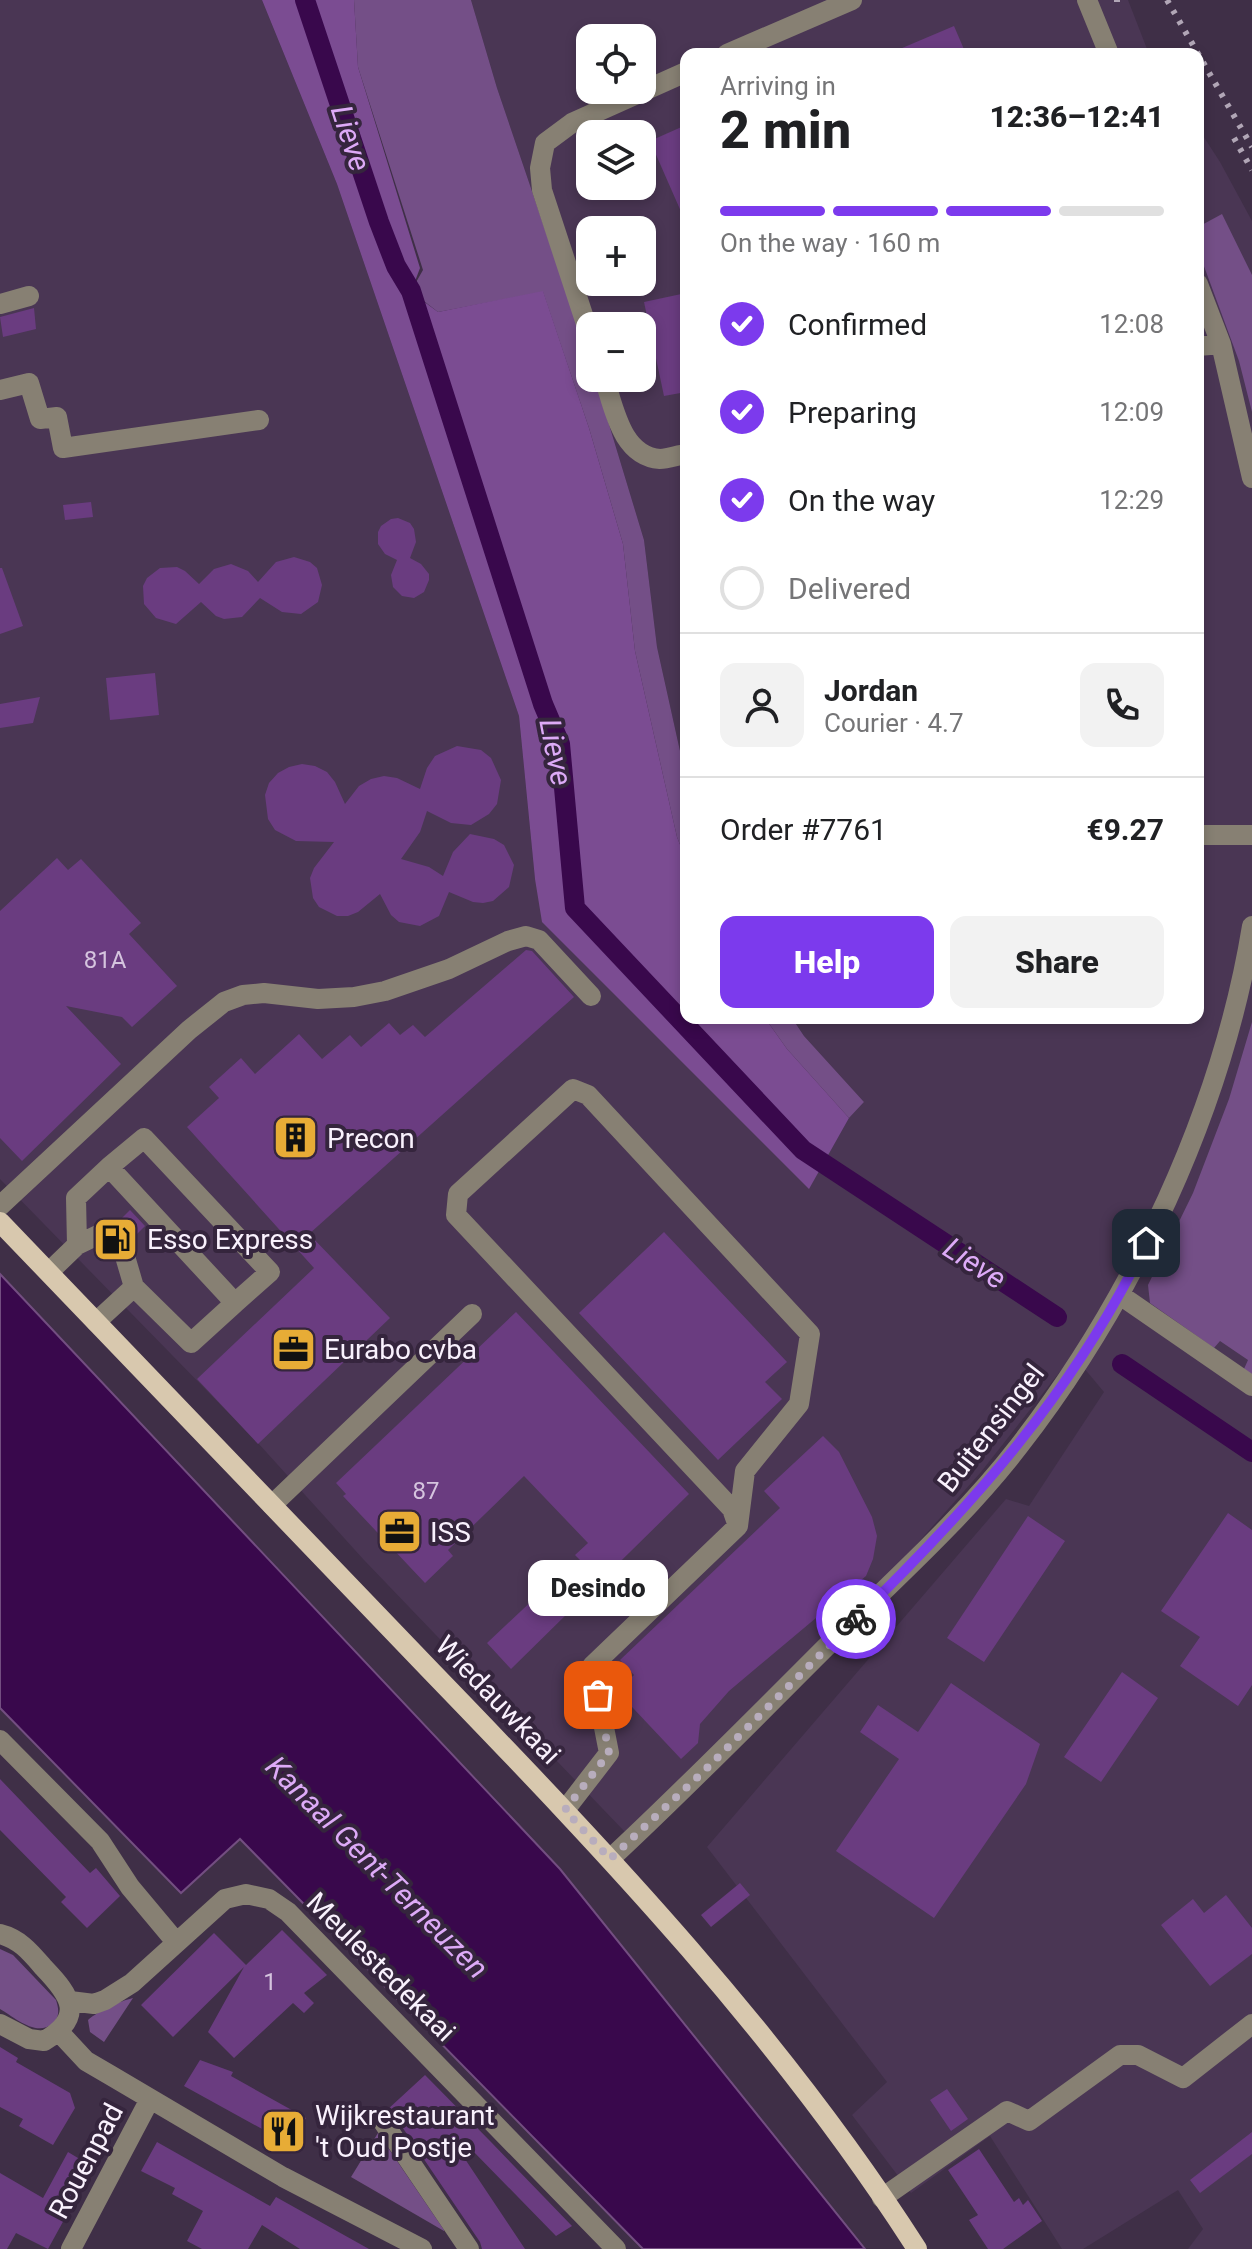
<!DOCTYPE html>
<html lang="en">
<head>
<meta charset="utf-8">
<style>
	:root { --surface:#fff; --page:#f2f2f2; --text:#202124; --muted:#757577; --line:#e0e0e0; --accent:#7c3aed }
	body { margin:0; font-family:Roboto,sans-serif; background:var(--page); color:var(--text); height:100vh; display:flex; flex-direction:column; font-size:30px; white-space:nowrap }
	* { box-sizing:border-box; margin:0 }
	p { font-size:26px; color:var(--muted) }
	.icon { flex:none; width:44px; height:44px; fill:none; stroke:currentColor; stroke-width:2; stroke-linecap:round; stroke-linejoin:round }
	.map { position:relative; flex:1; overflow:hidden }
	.drawer { position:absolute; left:680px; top:48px; width:524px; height:976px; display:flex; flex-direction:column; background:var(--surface); border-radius:16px; box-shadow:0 4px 12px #0003 }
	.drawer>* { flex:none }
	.controls { position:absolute; left:576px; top:24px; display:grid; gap:16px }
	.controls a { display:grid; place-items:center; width:80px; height:80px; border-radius:16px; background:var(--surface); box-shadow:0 4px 12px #0003; font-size:40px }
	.pin { position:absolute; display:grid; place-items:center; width:68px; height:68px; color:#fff; margin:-34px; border-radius:16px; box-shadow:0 4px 12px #0006 }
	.courier { position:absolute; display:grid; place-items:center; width:80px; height:80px; margin:-40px; border:6px solid #7c3aed; border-radius:50%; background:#fff; color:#222; box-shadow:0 2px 10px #0007 }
	.bubble { position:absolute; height:56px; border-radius:16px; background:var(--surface); box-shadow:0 4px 12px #0003; font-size:26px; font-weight:800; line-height:56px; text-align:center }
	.summary em { font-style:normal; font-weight:800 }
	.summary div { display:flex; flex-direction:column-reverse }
	.summary { display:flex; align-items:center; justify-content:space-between; height:136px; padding:0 40px }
	h1 { font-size:52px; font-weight:800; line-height:60px }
	.bar { display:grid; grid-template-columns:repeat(4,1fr); gap:12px 8px; align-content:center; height:96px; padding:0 40px }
	.bar i { height:10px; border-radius:6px; background:var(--line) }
	.bar .current { background:var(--accent) }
	.bar p { grid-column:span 4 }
	.line { display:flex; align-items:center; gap:20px; padding:0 40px; border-top:2px solid var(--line) }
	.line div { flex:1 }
	.round { display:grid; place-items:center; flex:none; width:84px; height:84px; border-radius:16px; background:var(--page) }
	ol { padding:0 40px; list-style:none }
	li { display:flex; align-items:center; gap:24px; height:88px }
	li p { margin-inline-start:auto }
	li .icon { padding:8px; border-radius:50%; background:var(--accent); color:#fff; stroke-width:4 }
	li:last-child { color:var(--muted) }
	li i { width:44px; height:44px; border:4px solid var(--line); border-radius:50% }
	.primary-button { display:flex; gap:16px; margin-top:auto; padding:16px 40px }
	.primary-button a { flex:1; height:92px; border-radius:16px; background:var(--accent); color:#fff; font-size:32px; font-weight:800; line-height:92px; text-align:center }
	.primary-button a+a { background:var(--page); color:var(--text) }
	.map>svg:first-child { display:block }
	.built { fill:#4a3654; fill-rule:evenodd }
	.green { fill:#744f87 }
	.forest { fill:#7b4c92 }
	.water { fill:#39084c; stroke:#734e81; stroke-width:2 }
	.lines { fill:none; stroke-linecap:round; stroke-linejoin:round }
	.canal { stroke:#39084c; stroke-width:20 }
	.building { fill:#6a3c80 }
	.minor { stroke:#878073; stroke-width:20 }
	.major { stroke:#d8c8ae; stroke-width:20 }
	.rail { stroke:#b1a6b6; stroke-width:6; stroke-dasharray:4 8; stroke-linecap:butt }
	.done { stroke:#b8adbd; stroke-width:8; stroke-dasharray:0 14.4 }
	.route { stroke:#7c3aed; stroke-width:10 }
	.labels { text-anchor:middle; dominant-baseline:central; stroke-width:8; stroke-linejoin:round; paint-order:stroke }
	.number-label { font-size:24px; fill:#d5c4de }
	.poi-label { font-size:28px; fill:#f9f1fd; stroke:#35253d; text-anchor:start }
	.street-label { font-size:28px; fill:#f9f1fd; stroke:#35253d }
	.water-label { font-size:30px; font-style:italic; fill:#ddaaf7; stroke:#35253d }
</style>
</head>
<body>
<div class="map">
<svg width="1252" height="2249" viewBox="0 0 1252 2249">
	<rect width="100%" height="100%" fill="#3f2f47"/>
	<!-- built -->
	<path class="built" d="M0,0h262l75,184 182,532 16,163 274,309 40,-70 15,-16 -60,-66 -12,-18h406v-890l22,34 32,59v2028h-64l15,-20 -25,-39 -95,59h-21l-72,-113 -79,57 -59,-78 35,-33 -180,-235 299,-348 23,7 75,-114 -31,-37 -92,117 -106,119 -250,241 -261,-272 -106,-117 -258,-264z
		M471,0h657l21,54h-463v724l-29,-131 -13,-107 -49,-162h47v-52h-52v36l-93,-274zM590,38h52v52h-52zM590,134h52v52h-52zM590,230h52v52h-52z"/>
	<!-- green -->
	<path class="green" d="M354,0h117l26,88 93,274v16h5l49,162 13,107 29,131v82l-9,-23 -42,-186 -12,-107 -34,-116 -46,-136 -105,20 -27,-21 12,-21 -65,-203z
		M1222,214l30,61v137l-13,-51 -41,-111v-23z
		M765,1018h27l12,18 60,66 -15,16 -62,-69z
		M1252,1022v353l-8,-6 4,-9 -28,-19 -6,7 -64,-45 -2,-18 45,-92 36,-94z
		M0,1949l13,6 43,45c3,9 4,18 -4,24 -16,13 -38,-7 -52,-15z
		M133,1998l-29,44 -14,-10 -2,-12c10,-9 32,-19 45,-22z
		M378,2133l66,97v1l-93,-54z"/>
	<!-- forest -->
	<path class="forest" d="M262,0h92l4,67 62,201 -9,24 27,20 105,-21 46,137 34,116 12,107 42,186 9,23v158h79l22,31 62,69 -40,71 -267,-267 -7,-43 -16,-163 -182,-532z"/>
	<!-- water -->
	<path class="water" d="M0,1274l560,595 305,380h-222l-403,-410 -59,54 -181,-185z"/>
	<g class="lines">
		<!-- canal -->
		<path class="canal" d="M305,0l74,222 17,44 15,25 132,413 17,40 15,164 228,242 254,167
			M1122,1364l130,88"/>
	</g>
	<!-- building -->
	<path class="building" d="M954,26l12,28h-78z
		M686,125v98l-36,-82z
		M686,293v99l-22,4 -20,-94z
		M34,308l2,21 -33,8 -3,-20z
		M91,502l2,15 -28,3 -2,-15z
		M398,518l12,5 4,6 2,13 -6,16 11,6 8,10v6l-5,12 -10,6 -12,-2 -9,-9 -2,-12 6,-15 -12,-6 -7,-10v-12l3,-6 10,-7z
		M294,557l16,5 7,6 5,17 -4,17 -17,12 -19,-2 -22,-14 -18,19 -18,2 -8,-3 -15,-14 -25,22 -20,-6 -12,-14 -1,-18 4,-8 13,-10 17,-1 8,4 14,13 15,-15 17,-5 17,7 10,11 18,-20z
		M0,568h2l21,58 -23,8z
		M155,673l4,42 -49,5 -4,-42z
		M40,697l-7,26 -33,5v-24z
		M457,746l24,4 10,8 10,22 -4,24 -8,10 -18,11 -20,-2 -24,-12 -7,21 -19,27 28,8 14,9 10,-24 17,-18 24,5 10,6 10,20 -5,22 -16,14 -10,2 -10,-1 -24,-10 -10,24 -19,10 -21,-4 -8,-7 -11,-21 -22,18 -10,4h-11l-18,-9 -6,-9 -3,-20 4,-10 20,-26 -38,-1 -21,-11 -7,-11 -3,-24 4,-12 9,-10 11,-6 13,-3 13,2 12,6 8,10 10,22 14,-18 12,-7 13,-3 13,2 23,11 7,-21 8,-12z
		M57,858l11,12 13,-11 60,64 -12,11 48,52 -45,41 -10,-10 -56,-11 55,58 -99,97 -22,-23v-227z
		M526,950l6,1 42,46 -265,237 81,84 -132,126 -61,-65 117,-111 -127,-141 32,-29 -10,-11 32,-29 14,16 44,-40 23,25 28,-24 11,12 28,-24 11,12 13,-10 12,12z
		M130,1210l15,16 -15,15 -16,-15z
		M664,1232l123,130 -22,20 17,17 -64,61 -139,-147z
		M516,1312l173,182 -178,175 -24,-26 51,-48 10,11 39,-39 -12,-12 13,-12 -64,-67 -76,74 5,6 -28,27 -82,-87 3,-2 -10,-11z
		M823,1436l16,16 33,65 5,19 -4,23 -7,17 -137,115 -29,33 -2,19 -17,16 -64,-68 17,-16 -14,-15 160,-152 -16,-17z
		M1228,1513l24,17v155l-14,21 -58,-40 20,-29 -39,-26z
		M1028,1516l37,25 -81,121 -37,-24z
		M1122,1672l36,26 -57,84 -37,-25z
		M951,1683l89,61 -14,40 -92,134 -98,-67 63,-92 -39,-27 18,-27 40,27z
		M0,1779l90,94 6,-5 24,28 -33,32 -26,-26 5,-5 -66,-67z
		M740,1883l10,12 -39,32 -10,-12z
		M1226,1895l26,33v26l-42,32 -49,-61 32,-26 11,14z
		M282,1930l45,45 -23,18 10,10 -10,10 -11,-10 -59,55 -26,-26 36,-65 -71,70 -32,-32 73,-72 32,32z
		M0,2047l18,11 -2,4 54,31 5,15 -22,37 -34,-19 4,-7 -23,-12z
		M200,2060l33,12 -2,4 75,42 -15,27 -107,-59z
		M425,2075l66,67 81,84 -16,10 -85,-87 -8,7 62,93h-43l-2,-7 -86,-127 -7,-5z
		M947,2089l21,30 -17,12 -21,-31z
		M1252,2132v22l-52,39 -10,-13z
		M157,2142l113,64 6,-9 93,52h-69l-38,-24 -14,24h-46l-15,-8 16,-30 -31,-17 3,-6 -34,-17z
		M979,2149l35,53 5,-4 4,7 5,-5 14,21 -39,28h-15l-19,-29 9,-5 -30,-45z
		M68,2152l25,15 -45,82 -32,-16 -9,16h-7v-76l43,25z"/>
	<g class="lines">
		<!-- minor -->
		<path class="minor" d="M1087,0l22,54
			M727,54l125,-54
			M1198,284l23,60 31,134
			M0,304l29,-8
			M590,336l-48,-146 -2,-22 5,-25 27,-20 114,-51
			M1198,346l23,-2
			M604,378c10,29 17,78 56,81 8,0 18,-4 26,-5
			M0,390l29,-7 11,36 17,-2 6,31 196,-28
			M1198,835h54
			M109,1167l35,-29 126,134 -35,31
			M0,1206l189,-176 35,-28 19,-7 21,-2 54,6 36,-2 31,-6 64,-22 59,-28 18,-5 13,4 52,56
			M77,1245l25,-12 22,20 10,34
			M49,1272l28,-27 -1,-47 33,-31 126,136 -44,40 -57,-56 -38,35
			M1120,1295l132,91
			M272,1505l200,-191
			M0,1740l100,101 30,46 46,55
			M565,1810l44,-57 -17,-87 146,-140 7,-55 54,-67 11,-70 -222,-239 -15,-6 -115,105 -2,21 276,294 6,17
			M610,1859c73,-68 142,-138 212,-208 67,-67 139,-130 197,-205 114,-147 203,-336 233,-520
			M0,1934c20,5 31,19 44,34 27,28 41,49 0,73l-15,-2 -29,-15
			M70,2001l24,3 11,-4 27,-17 93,-84 21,-5 23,5 19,13 328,337
			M59,2032l27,29 24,14 173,102 139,72
			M383,2122l86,127
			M882,2198l125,-87 22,10 91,-66h18l45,23 69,-54
			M71,2249l79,-150"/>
		<!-- major -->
		<path class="major" d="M0,1222c144,150 288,300 432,450 175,181 349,364 485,577"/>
		<!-- rail -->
		<path class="rail" d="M1117,0v2
			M1167,0l85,147
			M1234,138l18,32"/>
	</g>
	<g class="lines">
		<!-- done -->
		<path class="done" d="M598,1695l11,58 -44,57 45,49 92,-86 154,-154"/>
		<!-- route -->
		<path class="route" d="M856,1619c117,-114 219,-228 290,-376"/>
	</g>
	<!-- icons -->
	<defs>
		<symbol id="building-square" viewBox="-11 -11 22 22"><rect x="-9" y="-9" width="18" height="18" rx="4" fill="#e7ac36" stroke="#35253d"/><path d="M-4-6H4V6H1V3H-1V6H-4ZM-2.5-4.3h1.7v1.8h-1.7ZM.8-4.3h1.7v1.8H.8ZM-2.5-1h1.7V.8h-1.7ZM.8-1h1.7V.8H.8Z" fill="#111"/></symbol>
		<symbol id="fuel-square" viewBox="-11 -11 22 22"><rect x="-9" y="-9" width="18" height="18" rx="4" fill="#e7ac36" stroke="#35253d"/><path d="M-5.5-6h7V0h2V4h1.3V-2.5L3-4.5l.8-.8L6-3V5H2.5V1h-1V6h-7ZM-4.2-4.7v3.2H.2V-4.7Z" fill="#111"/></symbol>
		<symbol id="office-square" viewBox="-11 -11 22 22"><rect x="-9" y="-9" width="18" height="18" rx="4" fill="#e7ac36" stroke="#35253d"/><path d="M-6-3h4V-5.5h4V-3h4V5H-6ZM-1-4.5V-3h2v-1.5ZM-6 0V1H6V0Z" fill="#111"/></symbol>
		<symbol id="restaurant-square" viewBox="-11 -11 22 22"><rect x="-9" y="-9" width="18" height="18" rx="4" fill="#e7ac36" stroke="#35253d"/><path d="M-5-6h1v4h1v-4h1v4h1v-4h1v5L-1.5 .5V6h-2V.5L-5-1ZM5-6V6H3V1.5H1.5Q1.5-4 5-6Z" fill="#111"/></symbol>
	</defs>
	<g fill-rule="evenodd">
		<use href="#building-square" x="270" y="1112" width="51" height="51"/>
		<use href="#fuel-square" x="90" y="1214" width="51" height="51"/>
		<use href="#office-square" x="268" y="1324" width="51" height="51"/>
		<use href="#office-square" x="374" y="1506" width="51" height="51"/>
		<use href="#restaurant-square" x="258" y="2106" width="51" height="51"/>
	</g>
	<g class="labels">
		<!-- number labels -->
		<g class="number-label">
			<text x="105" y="960">81A</text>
			<text x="426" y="1491">87</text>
			<text x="270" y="1982">1</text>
		</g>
		<!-- poi labels -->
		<g class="poi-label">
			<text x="327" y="1138">Precon</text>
			<text x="147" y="1239">Esso Express</text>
			<text x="324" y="1349">Eurabo cvba</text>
			<text x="430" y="1532">ISS</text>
			<text x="315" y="2115">Wijkrestaurant<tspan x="315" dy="32">'t Oud Postje</tspan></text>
		</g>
		<!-- street labels -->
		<g class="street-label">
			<text transform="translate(991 1428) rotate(-52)">Buitensingel</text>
			<text transform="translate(498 1700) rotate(46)">Wiedauwkaai</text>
			<text transform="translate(381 1967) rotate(45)">Meulestedekaai</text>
			<text transform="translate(86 2161) rotate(-62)">Rouenpad</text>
		</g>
		<!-- water labels -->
		<g class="water-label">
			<text transform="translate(351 138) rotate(72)">Lieve</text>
			<text transform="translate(556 752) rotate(79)">Lieve</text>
			<text transform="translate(975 1263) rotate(33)">Lieve</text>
			<text transform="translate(377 1867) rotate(45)">Kanaal Gent-Terneuzen</text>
		</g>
	</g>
</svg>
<div class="controls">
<a><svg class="icon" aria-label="locate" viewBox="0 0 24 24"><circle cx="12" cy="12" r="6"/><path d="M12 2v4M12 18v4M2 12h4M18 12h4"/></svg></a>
<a><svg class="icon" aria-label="layers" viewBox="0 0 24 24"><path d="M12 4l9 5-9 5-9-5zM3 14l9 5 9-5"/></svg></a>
<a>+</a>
<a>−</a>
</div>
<div class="pin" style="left:598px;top:1695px;background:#ea580c"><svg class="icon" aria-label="bag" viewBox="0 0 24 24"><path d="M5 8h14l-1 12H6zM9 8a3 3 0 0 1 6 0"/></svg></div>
<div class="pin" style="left:1146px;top:1243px;background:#1f2937"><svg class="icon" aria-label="home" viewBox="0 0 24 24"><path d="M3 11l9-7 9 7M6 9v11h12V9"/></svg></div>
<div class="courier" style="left:856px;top:1619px"><svg class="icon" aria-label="bike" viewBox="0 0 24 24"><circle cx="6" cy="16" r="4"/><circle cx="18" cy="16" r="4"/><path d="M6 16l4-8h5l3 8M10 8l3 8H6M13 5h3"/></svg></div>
<div class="bubble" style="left:528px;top:1560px;width:140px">Desindo</div>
<section class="drawer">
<div class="summary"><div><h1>2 min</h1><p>Arriving in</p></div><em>12:36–12:41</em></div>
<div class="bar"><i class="current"></i><i class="current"></i><i class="current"></i><i></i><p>On the way · 160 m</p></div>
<ol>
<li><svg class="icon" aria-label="check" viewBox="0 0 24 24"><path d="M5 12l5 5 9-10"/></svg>Confirmed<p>12:08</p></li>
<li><svg class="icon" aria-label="check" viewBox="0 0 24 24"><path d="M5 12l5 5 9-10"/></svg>Preparing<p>12:09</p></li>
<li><svg class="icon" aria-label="check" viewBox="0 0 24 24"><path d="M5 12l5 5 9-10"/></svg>On the way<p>12:29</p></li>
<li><i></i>Delivered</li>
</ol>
<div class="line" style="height:144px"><a class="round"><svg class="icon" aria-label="person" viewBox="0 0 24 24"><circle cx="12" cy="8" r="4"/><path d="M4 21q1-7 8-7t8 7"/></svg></a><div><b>Jordan</b><p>Courier · 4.7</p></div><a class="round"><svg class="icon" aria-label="phone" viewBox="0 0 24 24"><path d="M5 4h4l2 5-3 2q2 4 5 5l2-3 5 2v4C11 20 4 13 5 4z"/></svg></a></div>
<div class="line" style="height:104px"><div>Order #7761</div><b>€9.27</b></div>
<div class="primary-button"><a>Help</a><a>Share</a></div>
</section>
</div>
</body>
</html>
